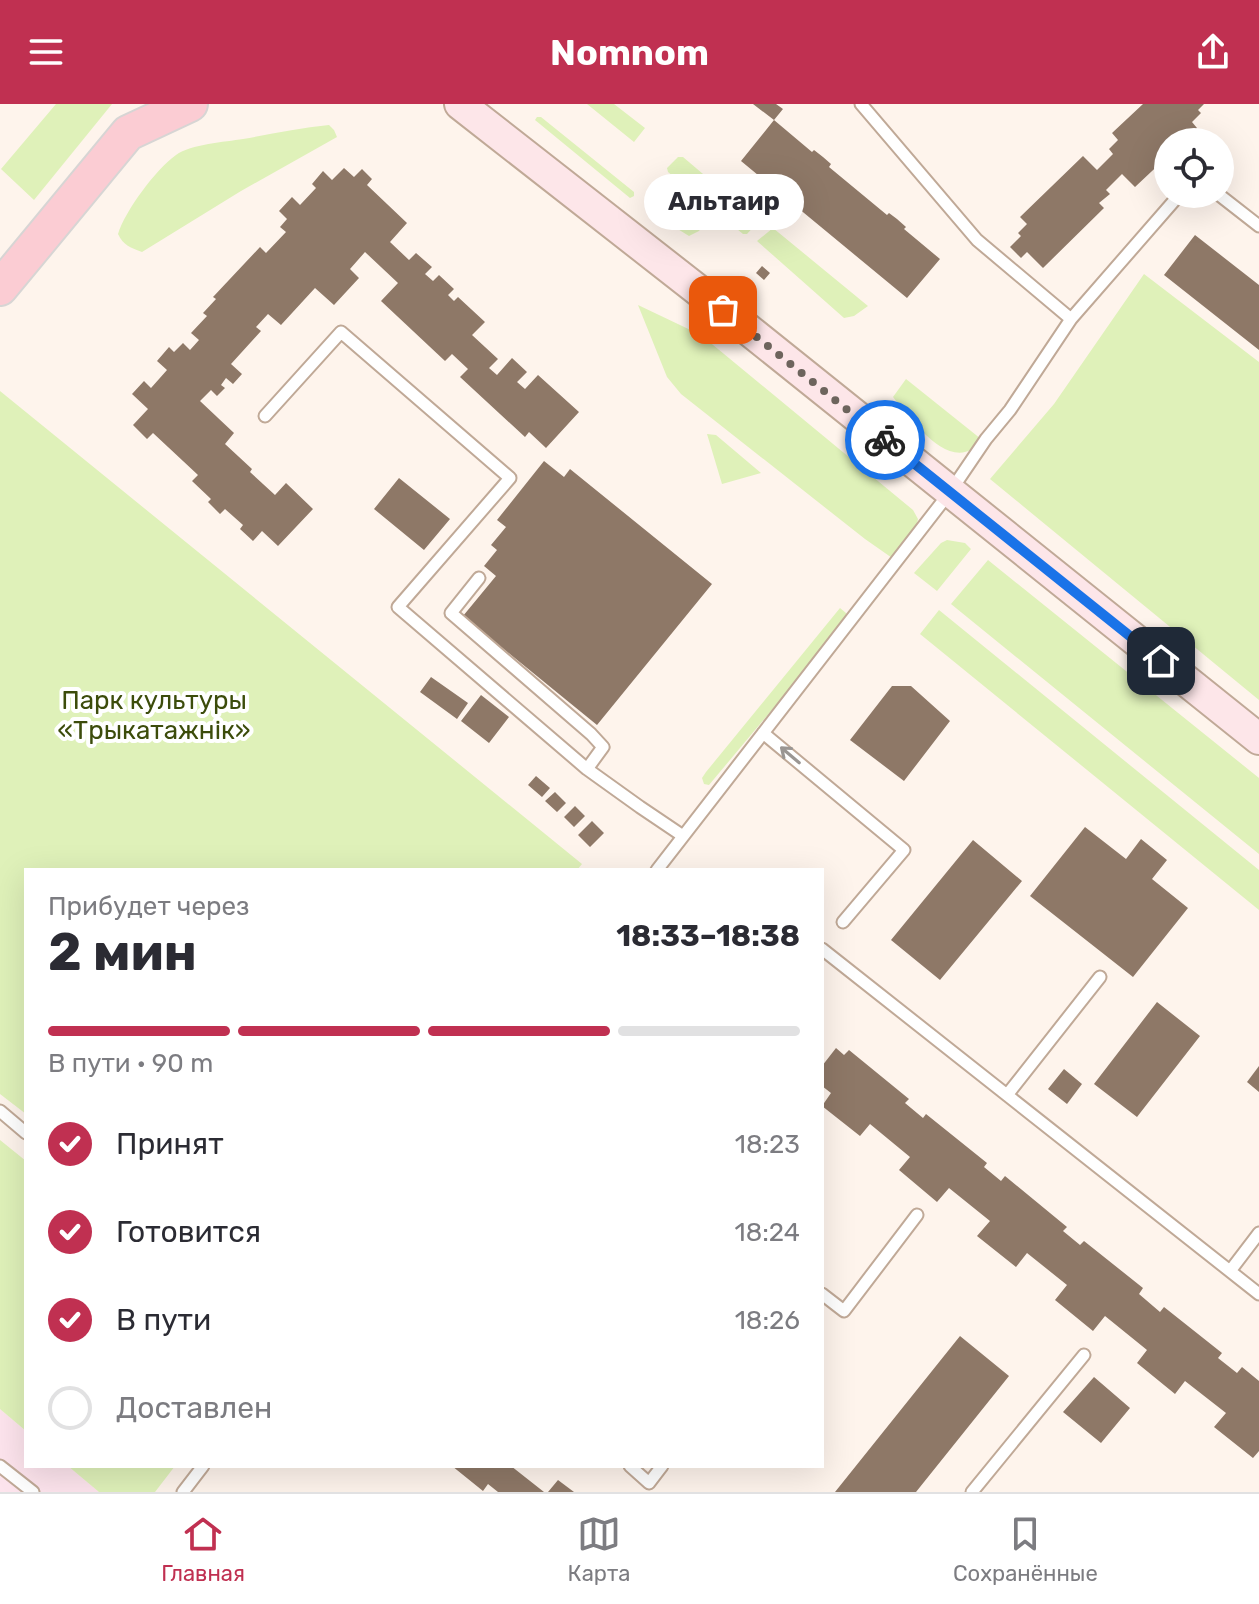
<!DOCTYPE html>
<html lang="ru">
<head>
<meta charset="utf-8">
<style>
	:root { --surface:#fff; --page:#f7f7f7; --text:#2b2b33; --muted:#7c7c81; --line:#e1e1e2; --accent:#c03051 }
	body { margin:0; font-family:Rubik,sans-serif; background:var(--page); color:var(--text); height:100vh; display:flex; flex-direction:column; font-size:30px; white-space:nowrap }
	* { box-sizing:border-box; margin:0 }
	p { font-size:26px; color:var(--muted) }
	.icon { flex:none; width:44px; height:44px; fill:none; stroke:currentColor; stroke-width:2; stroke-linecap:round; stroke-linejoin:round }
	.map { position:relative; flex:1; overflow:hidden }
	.sheet { position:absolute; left:24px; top:764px; width:800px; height:600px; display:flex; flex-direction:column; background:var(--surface); border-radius:0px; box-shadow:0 8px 32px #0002 }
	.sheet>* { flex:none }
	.tools { position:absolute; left:1154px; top:24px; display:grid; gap:16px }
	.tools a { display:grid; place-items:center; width:80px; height:80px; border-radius:50%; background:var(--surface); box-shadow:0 8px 32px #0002; font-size:40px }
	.pin { position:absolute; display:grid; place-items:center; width:68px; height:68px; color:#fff; margin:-34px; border-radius:16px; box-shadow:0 4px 12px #0006 }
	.courier { position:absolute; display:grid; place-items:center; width:80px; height:80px; margin:-40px; border:6px solid #1a73e8; border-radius:50%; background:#fff; color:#222; box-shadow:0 2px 10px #0007 }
	.bubble { position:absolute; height:56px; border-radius:28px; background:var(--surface); box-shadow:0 8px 32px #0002; font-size:26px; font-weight:700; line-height:56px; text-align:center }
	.headline em { font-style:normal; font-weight:700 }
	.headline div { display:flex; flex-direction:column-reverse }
	.headline { display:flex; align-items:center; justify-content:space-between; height:136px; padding:0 24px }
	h1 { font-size:52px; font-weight:700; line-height:60px }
	.bar { display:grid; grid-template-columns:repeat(4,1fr); gap:12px 8px; align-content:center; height:96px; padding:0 24px }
	.bar i { height:10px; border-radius:6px; background:var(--line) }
	.bar .current { background:var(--accent) }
	.bar p { grid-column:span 4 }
	ol { padding:0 24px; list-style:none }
	li { display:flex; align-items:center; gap:24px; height:88px }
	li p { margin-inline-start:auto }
	li .icon { padding:8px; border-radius:50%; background:var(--accent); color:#fff; stroke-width:4 }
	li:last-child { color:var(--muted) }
	li i { width:44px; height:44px; border:4px solid var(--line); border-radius:50% }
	header { display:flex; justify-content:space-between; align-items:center; height:104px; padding:0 24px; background:var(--accent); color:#fff; font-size:36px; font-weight:700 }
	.tab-bar { display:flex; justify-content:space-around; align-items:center; height:112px; border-top:2px solid var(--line); background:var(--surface); font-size:22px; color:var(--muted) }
	.tab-bar a { display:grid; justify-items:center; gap:4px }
	.tab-bar .current { color:var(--accent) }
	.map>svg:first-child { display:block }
	.industrial { fill:#fde4ed }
	.green { fill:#dff1b9 }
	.building { fill:#8e7867 }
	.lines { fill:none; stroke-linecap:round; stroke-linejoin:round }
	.lane-casing { stroke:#c0a997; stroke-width:15 }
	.secondary-casing { stroke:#c0a997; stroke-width:34 }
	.primary-casing { stroke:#d7d5d4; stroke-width:38 }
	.lane { stroke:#fff; stroke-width:11 }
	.secondary { stroke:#fde6e9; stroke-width:30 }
	.primary { stroke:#fbccd3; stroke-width:34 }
	.oneway { stroke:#9a9693 }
	.done { stroke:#6d645d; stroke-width:8; stroke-dasharray:0 14.4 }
	.route { stroke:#1a73e8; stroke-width:10 }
	.labels { text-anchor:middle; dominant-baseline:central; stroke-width:8; stroke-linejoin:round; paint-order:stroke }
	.park-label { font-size:26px; fill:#3c4c0b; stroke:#fff }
</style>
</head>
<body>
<header><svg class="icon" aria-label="menu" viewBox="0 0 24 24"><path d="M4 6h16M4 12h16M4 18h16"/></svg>Nomnom<svg class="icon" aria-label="share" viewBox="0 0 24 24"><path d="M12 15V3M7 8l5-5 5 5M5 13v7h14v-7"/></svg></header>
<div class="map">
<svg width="1259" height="1388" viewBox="0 0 1259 1388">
	<rect width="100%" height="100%" fill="#fef4ec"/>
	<!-- industrial -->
	<path class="industrial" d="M0,1305l26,22v35h42l31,26h-99z"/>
	<!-- green -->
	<path class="green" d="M56,0h56l-78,96 -33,-31z
		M587,0h27l31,24 -11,14z
		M537,13h4l93,75v4l-4,2 -95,-78z
		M329,21l5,5 3,7 -96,54 -99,61c-11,-4 -19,-7 -24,-18 7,-23 38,-65 58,-79 15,-11 49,-13 67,-16 28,-5 57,-11 86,-14z
		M678,53h5l73,62 1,4 -10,11h-4l-75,-62 -1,-4z
		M670,83l32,28 4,6 -7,10 -10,5 -34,-21 1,-11z
		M773,124l95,78 -14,10 -10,2 -87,-77z
		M1144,170l115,88v338l-269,-221 64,-75z
		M638,201l63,30 212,175 5,9 -3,13 -20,28 -30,-21 -184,-145 -14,-17z
		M906,275l75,60c-3,3 -6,7 -9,10 -28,18 -64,-34 -79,-52z
		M0,287l582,473 -5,6h-551v244l-26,-20z
		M707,330l9,1 45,38 -39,11z
		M947,436l18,3 6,6 -34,42 -23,-18 27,-30z
		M988,456l271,218v76l-308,-250z
		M840,504l6,5 2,6 -139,166 -5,-1 -2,-6 4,-6z
		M939,506l320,260v40l-339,-276z
		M0,1036l26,21v270l-26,-22z
		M68,1362h107l-20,26h-56z"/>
	<!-- building -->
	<path class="building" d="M753,0h23l7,5 -9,11z
		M1143,0h61l-6,6 3,3 -9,9 5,6 -15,14h-14v14l-33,31 -13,-13 -16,16 4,4 -11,9 5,5 -61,60 -16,-16 -6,6 -11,-11 11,-11 -3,-3 9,-9 -7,-7 63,-61 14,14 16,-16 -4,-5 9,-9 -6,-7z
		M774,16l38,32 2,-2 9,7 8,7 -2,3 58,48 2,-2 8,6 9,8 -2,2 36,30 -33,39 -166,-137z
		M344,64l10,9 8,-8 10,10 -5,6 40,38 -17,19 19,18 7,-7 16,14 -7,7 8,7 6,-6 15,14 -6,6 6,6 4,-4 27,25 -13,13 26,24 -9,9 8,7 15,-17 15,14 -10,10 8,7 13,-14 41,37 -33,36 -17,-16 -4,5 -65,-60 8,-8 -16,-15 -7,7 -64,-60 17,-18 -33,-31 -15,17 9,9 -25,27 -19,-17 -34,37 -13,-11 -12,13 5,4 -30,33 11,10 -9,10 -7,-6 -5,7 4,3 -8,8 -6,-6 -11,11 34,32 -9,11 27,25 -2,3 25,23 11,-12 27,26 -35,37 -16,-15 -9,10 -13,-12 3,-4 -18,-16 -5,5 -12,-12 3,-3 -19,-18 6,-6 -45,-42 -6,6 -14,-14 15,-16 -16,-15 12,-13 7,7 16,-18 -10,-9 12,-14 5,5 9,-9 7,7 9,-10 -8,-7 16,-17 -4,-3 13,-14 -3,-2 47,-50 6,6 20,-21 -6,-5 7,-8 -8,-8 13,-14 8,8 16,-17 -4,-4 11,-13 9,9z
		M1195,131l64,50v65l-95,-75z
		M762,162l8,7 -6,7 -8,-7z
		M544,357l20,16 6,-8 142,115 -115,141 -134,-109 33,-40 -12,-10 13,-16 -6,-5 15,-18 -9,-7z
		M399,374l51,41 -26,31 -50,-41z
		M431,573l37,26 -11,16 -37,-27z
		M892,582h19l39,35 -46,60 -54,-41z
		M481,591l28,22 -20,26 -28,-22z
		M536,672l14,12 -8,9 -14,-12z
		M555,688l11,11 -9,9 -12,-11z
		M575,702l10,10 -11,11 -10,-10z
		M592,717l12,12 -14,14 -12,-12z
		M1085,723l41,32 15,-20 26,21 -15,19 36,29 -55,69 -103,-81z
		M973,736l49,41 -82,99 -49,-40z
		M1157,898l43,34 -63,81 -43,-33z
		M836,944l8,7 5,-5 60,49 -4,4 18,15 3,-4 61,49 -3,4 17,14 4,-5 62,51 -4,4 17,14 4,-4 59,47 -4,6 21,18 4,-5 58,46 -4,5 19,15 5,-6 17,14v70l-6,7 -39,-31 12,-14 -41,-32 -10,13 -38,-31 10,-13 -42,-34 -12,15 -38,-31 12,-15 -40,-32 -11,14 -39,-31 13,-15 -41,-33 -12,14 -38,-32 11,-13 -40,-33 -10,12 -38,-30 9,-13 -9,-7v-20z
		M1259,962v26l-12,-10z
		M1064,965l18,15 -15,20 -19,-15z
		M960,1232l49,40 -93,116h-81z
		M1094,1273l36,31 -29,35 -38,-31z
		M452,1362h59l33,26h-46l-10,-8 -5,7z
		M558,1376l16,12h-26z"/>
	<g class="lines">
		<defs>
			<path id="lane" d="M1218,90l41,32
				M1071,215l109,-125
				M265,312l76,-84 169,146 -112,129 189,162 53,38 43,29
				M479,474l-28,35 140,121 12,13 -16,22
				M763,629l141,117 -61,72
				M657,766l293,-378 36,-53 24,-29 61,-91 -94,-79 -116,-136
				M822,845l437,345
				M1007,991l93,-118
				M0,1007l26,22
				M1230,1167l29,-38
				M822,1190l22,17 73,-96
				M0,1362l33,26
				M630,1362l19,17 13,-17
				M183,1388l20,-26
				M972,1388l112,-137"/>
			<path id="secondary" d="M460,0l285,223 514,412"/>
			<path id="primary" d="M0,184l128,-155 62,-29"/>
		</defs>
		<!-- lane casing -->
		<use href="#lane" class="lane-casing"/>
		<!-- secondary casing -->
		<use href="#secondary" class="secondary-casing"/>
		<!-- primary casing -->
		<use href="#primary" class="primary-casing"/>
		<!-- lane -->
		<use href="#lane" class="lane"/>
		<!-- secondary -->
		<use href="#secondary" class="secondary"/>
		<!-- primary -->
		<use href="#primary" class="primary"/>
	</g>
	<!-- one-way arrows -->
	<defs><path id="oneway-shaft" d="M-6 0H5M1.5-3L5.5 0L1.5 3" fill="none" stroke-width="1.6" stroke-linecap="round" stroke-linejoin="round" transform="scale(2)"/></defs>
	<use class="oneway" href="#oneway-shaft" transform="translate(790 651) rotate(-140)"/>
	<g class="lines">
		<!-- done -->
		<path class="done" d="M723,206l162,130"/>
		<!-- route -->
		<path class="route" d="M885,336l276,221"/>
	</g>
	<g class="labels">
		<!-- park labels -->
		<g class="park-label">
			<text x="154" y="596">Парк культуры<tspan x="154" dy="30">«Трыкатажнік»</tspan></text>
		</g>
	</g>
</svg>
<div class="tools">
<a><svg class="icon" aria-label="locate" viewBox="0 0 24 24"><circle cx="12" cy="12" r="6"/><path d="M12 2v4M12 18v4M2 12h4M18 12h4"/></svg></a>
</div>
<div class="pin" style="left:723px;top:206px;background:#ea580c"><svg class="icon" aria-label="bag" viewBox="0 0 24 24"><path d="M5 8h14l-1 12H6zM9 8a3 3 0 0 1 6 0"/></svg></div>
<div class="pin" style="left:1161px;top:557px;background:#1f2937"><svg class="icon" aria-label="home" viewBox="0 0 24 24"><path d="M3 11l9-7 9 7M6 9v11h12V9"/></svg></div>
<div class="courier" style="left:885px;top:336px"><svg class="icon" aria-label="bike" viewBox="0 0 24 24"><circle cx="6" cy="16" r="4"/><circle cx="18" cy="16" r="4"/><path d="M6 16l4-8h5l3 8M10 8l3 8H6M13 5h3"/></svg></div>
<div class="bubble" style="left:644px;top:70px;width:160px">Альтаир</div>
<section class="sheet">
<div class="headline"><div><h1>2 мин</h1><p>Прибудет через</p></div><em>18:33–18:38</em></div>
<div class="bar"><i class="current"></i><i class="current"></i><i class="current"></i><i></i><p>В пути · 90 m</p></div>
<ol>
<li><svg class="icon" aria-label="check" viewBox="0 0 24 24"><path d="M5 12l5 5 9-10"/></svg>Принят<p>18:23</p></li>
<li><svg class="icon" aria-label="check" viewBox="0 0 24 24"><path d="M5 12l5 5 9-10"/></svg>Готовится<p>18:24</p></li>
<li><svg class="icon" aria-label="check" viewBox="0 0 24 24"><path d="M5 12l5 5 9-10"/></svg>В пути<p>18:26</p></li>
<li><i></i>Доставлен</li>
</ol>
</section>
</div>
<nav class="tab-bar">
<a class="current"><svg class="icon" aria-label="home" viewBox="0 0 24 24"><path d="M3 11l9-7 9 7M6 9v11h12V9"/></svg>Главная</a>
<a><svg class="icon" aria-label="map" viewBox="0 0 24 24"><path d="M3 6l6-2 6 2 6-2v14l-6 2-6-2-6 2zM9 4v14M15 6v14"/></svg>Карта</a>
<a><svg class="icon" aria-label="saved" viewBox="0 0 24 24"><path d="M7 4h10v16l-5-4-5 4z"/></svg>Сохранённые</a>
</nav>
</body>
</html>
